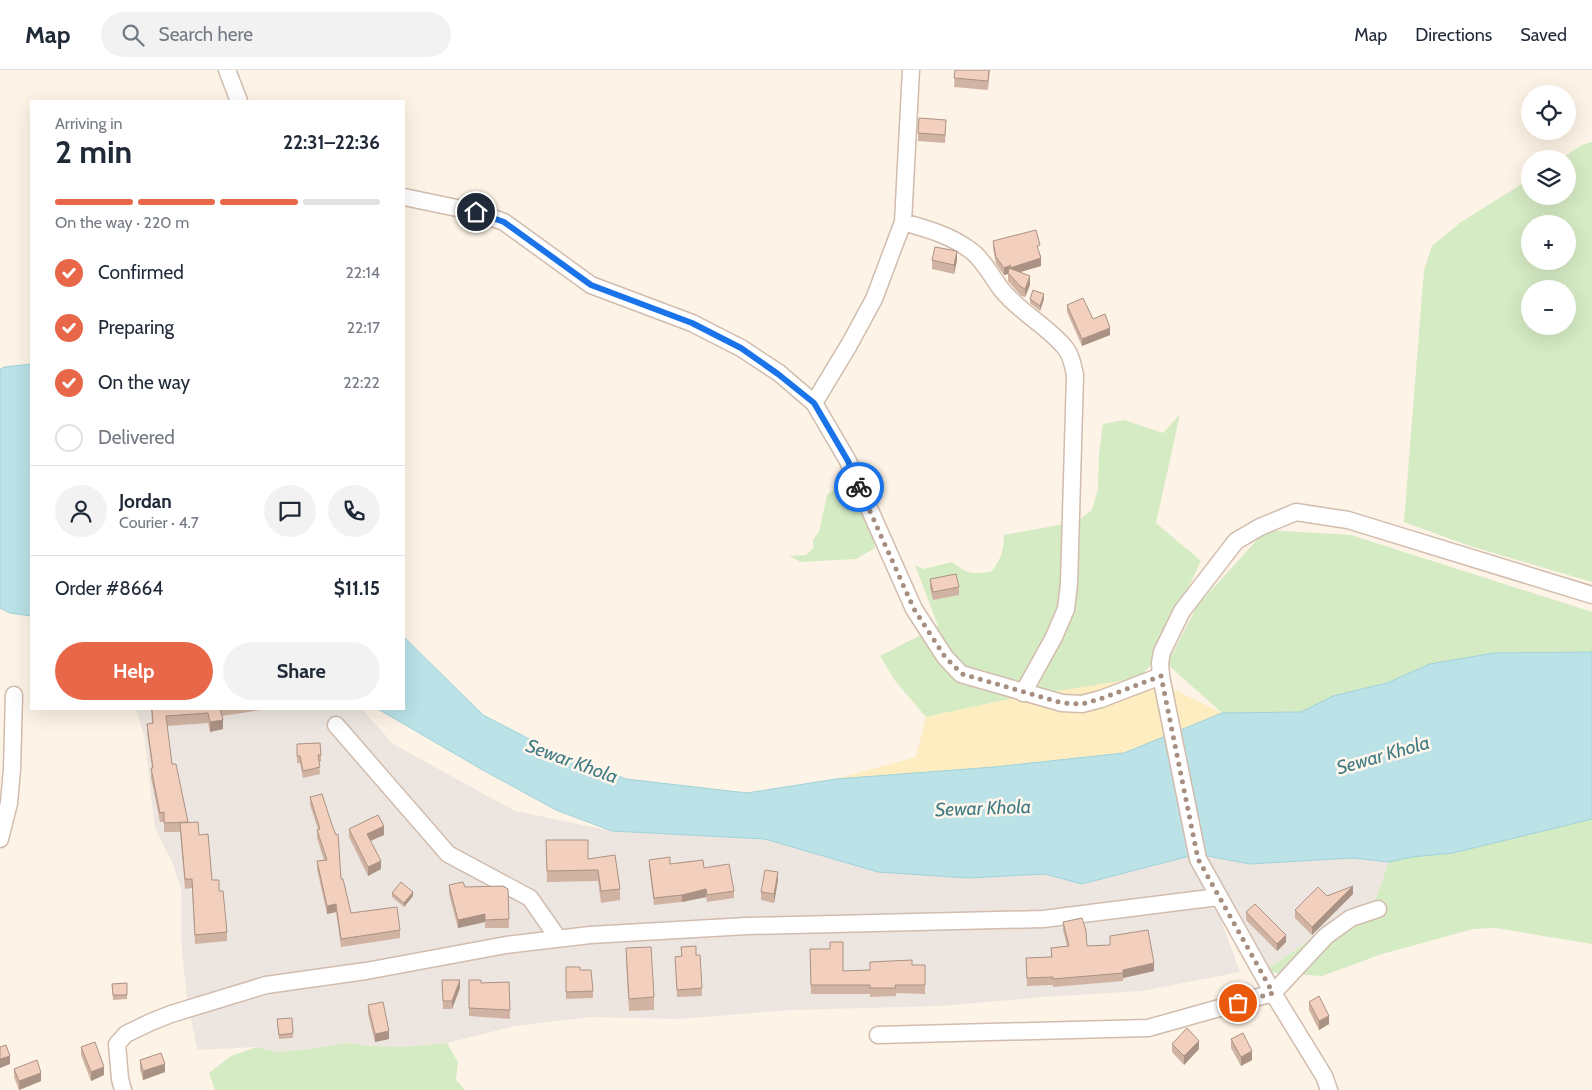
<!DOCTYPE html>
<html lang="en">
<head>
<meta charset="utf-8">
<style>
	:root { --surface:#fff; --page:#f2f2f3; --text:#1f2937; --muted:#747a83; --line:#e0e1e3; --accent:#e96749 }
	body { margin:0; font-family:Cabin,sans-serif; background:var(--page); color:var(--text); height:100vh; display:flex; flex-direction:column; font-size:19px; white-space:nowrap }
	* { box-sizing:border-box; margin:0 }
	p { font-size:16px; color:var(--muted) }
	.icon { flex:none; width:28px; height:28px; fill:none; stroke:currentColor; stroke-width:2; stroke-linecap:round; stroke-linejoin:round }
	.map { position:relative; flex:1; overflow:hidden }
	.side { position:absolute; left:30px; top:30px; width:375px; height:610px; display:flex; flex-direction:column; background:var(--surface); border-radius:0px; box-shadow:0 5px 20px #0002 }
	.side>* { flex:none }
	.tools { position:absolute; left:1521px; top:15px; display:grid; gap:10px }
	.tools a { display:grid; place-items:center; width:55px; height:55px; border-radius:50%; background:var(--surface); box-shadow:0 5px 20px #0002; font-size:25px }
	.pin { position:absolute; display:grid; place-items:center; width:42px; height:42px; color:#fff; margin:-21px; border:2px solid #fff; border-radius:50%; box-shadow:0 1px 5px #0007 }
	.courier { position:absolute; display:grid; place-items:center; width:50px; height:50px; margin:-25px; border:4px solid #1a73e8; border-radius:50%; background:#fff; color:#222; box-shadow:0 1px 6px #0007 }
	.summary em { font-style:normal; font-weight:700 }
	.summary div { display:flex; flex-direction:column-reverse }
	.summary { display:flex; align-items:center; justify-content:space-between; height:85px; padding:0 25px }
	h1 { font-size:32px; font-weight:700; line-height:38px }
	.bar { display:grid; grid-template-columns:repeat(4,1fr); gap:8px 5px; align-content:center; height:60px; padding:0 25px }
	.bar i { height:6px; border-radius:4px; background:var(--line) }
	.bar .selected { background:var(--accent) }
	.bar p { grid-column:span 4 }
	.line { display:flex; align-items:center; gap:12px; padding:0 25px; border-top:1px solid var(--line) }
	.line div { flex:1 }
	.round { display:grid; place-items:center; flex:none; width:52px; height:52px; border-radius:26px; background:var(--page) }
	ol { padding:0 25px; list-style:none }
	li { display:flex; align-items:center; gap:15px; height:55px }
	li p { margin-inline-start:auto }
	li .icon { padding:5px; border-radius:50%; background:var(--accent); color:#fff; stroke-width:4 }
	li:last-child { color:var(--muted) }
	li i { width:28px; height:28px; border:2px solid var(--line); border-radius:50% }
	.cta { display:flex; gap:10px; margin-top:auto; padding:10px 25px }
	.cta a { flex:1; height:58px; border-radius:30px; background:var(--accent); color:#fff; font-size:20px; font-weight:700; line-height:58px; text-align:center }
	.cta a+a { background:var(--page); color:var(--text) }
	header { display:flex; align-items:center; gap:30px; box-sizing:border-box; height:70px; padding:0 25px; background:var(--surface); border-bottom:1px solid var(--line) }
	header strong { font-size:24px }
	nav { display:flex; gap:28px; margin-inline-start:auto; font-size:18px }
	.search { width:350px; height:45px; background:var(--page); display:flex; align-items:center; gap:12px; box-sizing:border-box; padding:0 18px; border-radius:28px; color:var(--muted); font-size:19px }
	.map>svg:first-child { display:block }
	.industrial { fill:#ede6e0 }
	.green { fill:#d5ebc4; fill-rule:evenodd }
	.sand { fill:#fdedc0 }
	.water { fill:#bae2e7; stroke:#a0d2d9 }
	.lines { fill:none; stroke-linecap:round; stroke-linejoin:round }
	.minor-casing { stroke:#d1bcae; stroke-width:19 }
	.minor { stroke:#fff; stroke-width:16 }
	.wall { fill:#d1b3a3 }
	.shaded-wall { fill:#aa9284 }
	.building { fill:#f3d0bd; stroke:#aa9284 }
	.done { stroke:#a68e81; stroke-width:5; stroke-dasharray:0 9 }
	.route { stroke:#1a73e8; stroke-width:6 }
	.labels { text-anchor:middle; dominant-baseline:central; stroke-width:5; stroke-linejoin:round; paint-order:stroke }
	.water-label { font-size:19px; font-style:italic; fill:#407b83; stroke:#fff7ed }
</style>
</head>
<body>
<header>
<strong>Map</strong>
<div class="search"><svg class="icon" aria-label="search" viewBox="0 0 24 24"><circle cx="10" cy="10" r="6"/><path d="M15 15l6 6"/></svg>Search here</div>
<nav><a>Map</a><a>Directions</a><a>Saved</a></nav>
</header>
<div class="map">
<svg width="1592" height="1020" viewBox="0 0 1592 1020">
	<rect width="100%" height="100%" fill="#fdf3e6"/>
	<!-- industrial -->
	<path class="industrial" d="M136,639h226l31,35 122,67 97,20 153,8 113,33 90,6 77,-4 37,10 115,-30 53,10 102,-6 37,4 -15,41 -64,37 -47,32 -46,-63 23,63 -98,19 -99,6 -102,9 -150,4 -112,9 -88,-2 -76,9 -68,17 -44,4 -30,-1 -27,-3 -35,6 -34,3 -20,-5 -60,3 -10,-53 -5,-43 -1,-65 -8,-25 -18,-35 -11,-93z"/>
	<!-- green -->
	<path class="green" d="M1592,72v440l-122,-36 -66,-24 20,-252 8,-24 29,-24 69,-43v17h38v-37h-8l22,-14zM1530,154h38v37h-38zM1530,219h38v37h-38z
		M1180,344l-24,109 45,38 -48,101 -13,16 -125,20 -89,19 -30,-35 -16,-26 58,-30 -23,-61 9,4 28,-7c15,12 21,13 40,9 9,-12 12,-21 12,-36l72,-13 16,-12 6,-21 1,-35 4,-30 21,-4 39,13z
		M843,406l18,19 12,36 2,17 -19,11 -55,3 -12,-6 17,-1 7,-7v-8l6,-8 8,-37 10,-8z
		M1266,460l85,5 241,77v40l-98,1 -64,11 -43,19 -54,13 -32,16 -79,1 -55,-49 30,-58z
		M1592,749v125l-96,-16 -23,1 -94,26 -57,21 -59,-4 47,-32 64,-37 15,-41 23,-5 41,-4z
		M346,973l27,3 30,1 44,-4 11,19 -2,18 9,10h-250l-6,-17 22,-17 26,-9 20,5 34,-3z"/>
	<!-- sand -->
	<path class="sand" d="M1140,608l37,13 45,22 -98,40 -130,14 -158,12 80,-22 10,-40 89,-19z"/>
	<!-- water -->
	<path class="water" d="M31,294v252l-21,-3 -10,-5v-239l5,-2z
		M404,567l79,78 60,31 83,33 121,14 89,-14 158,-12 130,-14 98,-40 79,-1 32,-16 54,-13 43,-19 64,-11 98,-1v167l-139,34 -41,4 -23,5 -37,-4 -102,6 -53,-10 -115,30 -37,-10 -77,4 -90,-6 -113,-33 -153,-8 -56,-21 -75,-41 -103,-60h26z"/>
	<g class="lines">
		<defs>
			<path id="minor" d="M227,0l12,31
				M404,127l72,15 28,10 87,63 101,38 49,25 38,25 35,30 34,58 66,148 31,48 16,17 101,29 20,1 19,-5 60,-23 37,183 75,134 51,83 5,14
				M903,152c24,7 47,13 67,28 11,7 23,28 31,39 19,24 48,38 65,60 6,8 7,17 9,26l-6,209 -3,25 -12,28 -31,56
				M814,333l35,-58 25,-46 29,-77 8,-152
				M1161,606l-1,-13 2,-11 20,-41 54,-70 24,-14 36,-15 52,8 244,75
				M336,655l112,129 82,44 28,40
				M0,769l9,-36 3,-34 2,-74
				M878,965l270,-7 125,-35 53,-57 25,-18 27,-9
				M123,1020l-3,-11 -3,-35 9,-10 25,-12 20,-8 95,-29 100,-14 140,-26 84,-10 157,-9 296,-7 175,-22"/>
		</defs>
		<!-- minor casing -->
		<use href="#minor" class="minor-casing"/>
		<!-- minor -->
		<use href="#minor" class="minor"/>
	</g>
	<!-- wall -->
	<path class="wall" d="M955,0h35l-2,20 -34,-3z
		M946,59l-1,14 -27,-2v-8z
		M993,171l47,12 1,13 -21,6 10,13 -5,12 -4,-1 -13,-15v-7l-4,1 -8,-11 -3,-16z
		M932,190h25l-3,14 -22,-5z
		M1030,229h14l-4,12 -10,-8z
		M1067,235l26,14 17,16 -28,11 -15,-34z
		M930,509l29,8v8l-26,5 -3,-12z
		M151,639h109v1l-38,6 1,13 -13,3 -2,-9 -41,3 5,38 16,59 11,12 13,45 7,11 8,41v9l-32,3 -3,-56 -7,1 -5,-57h-16v-10h-4l-9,-44v-10h1l-5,-35v-9l5,-1z
		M297,674l24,11v7h-2l1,12 -17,4 -3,-15h-3z
		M310,727l31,82 10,34 49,17v8l-59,9 -5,-35 -9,2 -10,-45v-8l7,-1 -7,-22v-8l1,-1 -8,-24z
		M349,759l35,6 -13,6 10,28 -13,7 -19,-39z
		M546,770l42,19 32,30v11l-19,3 -3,-22 -51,1z
		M649,790l21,4 34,4 30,23v7l-27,4 -1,-5 -24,5 -28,3 -5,-38z
		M778,810l-4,23 -13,-3v-8z
		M449,815l16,2 43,2 1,39h-24v-6l-27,6 -9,-34z
		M392,823l21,3 -9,11 -12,-10z
		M1353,824l-41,41 -17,-17v-8l32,-14z
		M1246,842l40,30 -9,9 -31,-31z
		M1063,852l24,24 23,-1v-9l44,35 -31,7v3l-70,6v-2l-26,1 -1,-28 25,-1v-9l16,-2 -4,-16z
		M681,877l15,8 6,33v8l-25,1 -2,-40 6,-1z
		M626,878l28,49v13l-25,1 -3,-51z
		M810,879l33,22 27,-1 42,-5h13v29l-29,-1v3l-26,1v-3h-59z
		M566,897l14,3 13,21v7l-27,1z
		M442,910l18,8 -8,21h-9z
		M469,910l12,3 28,-1 1,37 -41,-3z
		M127,913v16l-14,1 -1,-16z
		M1309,932l20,22 -10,6 -10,-20z
		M368,935l21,34 -14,3 -7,-28z
		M277,953l16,10v5l-14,1z
		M1231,969l21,21 -11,6 -10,-18z
		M1172,974l27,5 -15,16 -12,-13z
		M81,977l23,28 -13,6 -10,-26z
		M140,990l25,12 -22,8 -3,-11z
		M14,999l27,12 -22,9 -5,-13z"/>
	<!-- shaded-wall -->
	<path class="shaded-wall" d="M957,181v9l-3,14v-9z
		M1041,188v8l-31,9 -2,-2v1l-4,1v-7z
		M1030,206v9l-5,12v-8z
		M1044,224v5l-4,12v-5z
		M1110,258v7l-28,11v-7z
		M223,650v9l-13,3v-10z
		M384,756v9l-17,7v-8z
		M381,791v8l-13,7v-9z
		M778,802v8l-4,23v-9z
		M1353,816v8l-41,41v-8z
		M706,819v8l-24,5v-7z
		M413,822v4l-9,11v-4z
		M336,834v8l-9,2v-8z
		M485,844v8l-27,6v-8z
		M1286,865v7l-9,9v-7z
		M1154,893v8l-31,7v-8z
		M460,910v8l-8,21v-8z
		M1329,946v8l-10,6v-9z
		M389,961v8l-14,3v-8z
		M1199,971v8l-15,16v-9z
		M1252,981v9l-11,6v-9z
		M10,986v8l-10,4v-9z
		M165,994v8l-22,8v-9z
		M104,997v8l-13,6v-9z
		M41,1003v8l-22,9v-9z"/>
	<!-- building -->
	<path class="building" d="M955,0h34l-1,11 -34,-3z
		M919,48l27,2 -1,15 -27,-2z
		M1036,160l4,15 -3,1 4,12 -31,10 1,-3 -7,3 -8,-11 -3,-16z
		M935,177l22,4 -3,14 -22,-5z
		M1009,198l21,8 -5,13 -4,-2 -13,-14z
		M1033,220l11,4 -4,12 -10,-7z
		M1083,228l10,21 12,-5 5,14 -28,11 -15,-34z
		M956,504l3,13 -26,5 -3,-13z
		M152,639h68l3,11 -13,2 -2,-9 -42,3 6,48h4l12,58 -24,1v-11l-4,1 -9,-45h2l-6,-44 6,-1z
		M320,673l1,12h-3l2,12 -17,4 -3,-15h-3v-12z
		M322,724l10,31 4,10 2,-1 3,45h2l8,34 46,-6 3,23 -59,9 -5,-35 -9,2 -10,-45 10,-1 -10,-30 3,-1 -10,-32z
		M378,745l6,11 -17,8 14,27 -13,6 -19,-38z
		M198,752l1,13 9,-1 4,46h7v11h4l4,41 -32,3 -3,-56h-7l-5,-56z
		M546,770h42v19l27,-4 5,34 -19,2 -3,-21 -51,1z
		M670,787v7l33,-4 1,8 25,-4 5,27 -27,4 -1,-6 -24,6 -28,3 -5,-38z
		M765,800l13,2 -4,22 -13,-2z
		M401,812l12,10 -9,11 -12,-10z
		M463,812l2,5 38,-1 5,3 1,30 -24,1v-6l-27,6 -9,-35z
		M1353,816l-41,41 -17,-17 23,-23 9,9z
		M1255,834l31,31 -9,9 -31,-32z
		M1082,848l4,13 1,15 23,-1v-9l38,-6 6,33 -31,7v3l-70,6v-2l-26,1 -1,-20 26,-1 -1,-9 18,-2 -6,-24z
		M830,872h13v29l27,-1v-8l42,-2v5h13v20h-30l1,3h-26v-3h-59l-1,-36h20z
		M696,876v9h4l2,33 -25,2 -2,-33 7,-1 -1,-9z
		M651,877l3,50 -25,2 -3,-51z
		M566,897h14v3h11l2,21 -27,1z
		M442,910h18l-8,21h-9z
		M469,910h12v3l28,-1 1,28 -41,-2z
		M127,913v12h-14l-1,-11z
		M1319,926l10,20 -10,5 -10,-19z
		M383,932l6,29 -14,3 -7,-29z
		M292,948l1,15 -14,2 -2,-16z
		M1187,958l12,13 -15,15 -12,-12z
		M1243,963l9,18 -11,6 -10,-18z
		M95,972l9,25 -13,5 -10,-25z
		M6,975l4,11 -10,3v-12z
		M161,983l4,11 -22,7 -3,-11z
		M37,990l4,13 -22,8 -5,-12z"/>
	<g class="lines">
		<!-- done -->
		<path class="done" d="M859,417l55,122 31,48 17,17 100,29 20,1 18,-5 61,-23 37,183 75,134 -35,10"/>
		<!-- route -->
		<path class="route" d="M476,142l28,10 87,63 101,38 49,25 37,26 36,29 34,58 11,26"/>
	</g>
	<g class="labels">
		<!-- water labels -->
		<g class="water-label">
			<text transform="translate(1383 685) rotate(-16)">Sewar Khola</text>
			<text transform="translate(572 691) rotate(20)">Sewar Khola</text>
			<text transform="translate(983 738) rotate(-2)">Sewar Khola</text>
		</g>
	</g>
</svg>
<div class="tools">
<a><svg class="icon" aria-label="locate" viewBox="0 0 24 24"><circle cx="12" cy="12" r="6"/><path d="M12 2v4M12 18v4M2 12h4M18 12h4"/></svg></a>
<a><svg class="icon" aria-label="layers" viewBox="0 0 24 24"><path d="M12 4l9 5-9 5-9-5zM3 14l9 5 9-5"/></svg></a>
<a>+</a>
<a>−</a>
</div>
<div class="pin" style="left:1238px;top:933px;background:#ea580c"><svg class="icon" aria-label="bag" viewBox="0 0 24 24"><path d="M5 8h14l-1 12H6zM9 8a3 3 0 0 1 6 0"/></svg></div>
<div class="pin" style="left:476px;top:142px;background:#1f2937"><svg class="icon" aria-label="home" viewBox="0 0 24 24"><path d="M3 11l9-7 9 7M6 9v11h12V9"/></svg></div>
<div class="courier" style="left:859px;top:417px"><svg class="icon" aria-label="bike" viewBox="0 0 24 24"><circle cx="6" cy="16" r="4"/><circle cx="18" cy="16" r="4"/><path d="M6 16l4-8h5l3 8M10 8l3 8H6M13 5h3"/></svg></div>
<section class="side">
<div class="summary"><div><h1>2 min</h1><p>Arriving in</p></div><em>22:31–22:36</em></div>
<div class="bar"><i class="selected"></i><i class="selected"></i><i class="selected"></i><i></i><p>On the way · 220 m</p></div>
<ol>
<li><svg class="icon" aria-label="check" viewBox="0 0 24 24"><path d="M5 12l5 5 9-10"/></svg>Confirmed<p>22:14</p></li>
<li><svg class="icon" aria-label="check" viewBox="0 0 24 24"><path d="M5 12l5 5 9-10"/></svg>Preparing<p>22:17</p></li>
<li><svg class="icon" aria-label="check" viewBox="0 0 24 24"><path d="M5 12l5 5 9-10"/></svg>On the way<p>22:22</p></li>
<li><i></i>Delivered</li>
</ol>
<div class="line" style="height:90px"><a class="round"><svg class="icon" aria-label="person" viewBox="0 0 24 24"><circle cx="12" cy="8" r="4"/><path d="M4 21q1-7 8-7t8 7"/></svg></a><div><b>Jordan</b><p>Courier · 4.7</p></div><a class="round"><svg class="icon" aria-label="chat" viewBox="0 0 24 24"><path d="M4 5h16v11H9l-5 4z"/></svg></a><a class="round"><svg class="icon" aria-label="phone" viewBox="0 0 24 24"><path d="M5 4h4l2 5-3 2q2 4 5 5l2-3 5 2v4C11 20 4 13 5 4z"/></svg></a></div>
<div class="line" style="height:65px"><div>Order #8664</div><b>$11.15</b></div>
<div class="cta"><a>Help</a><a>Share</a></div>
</section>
</div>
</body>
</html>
